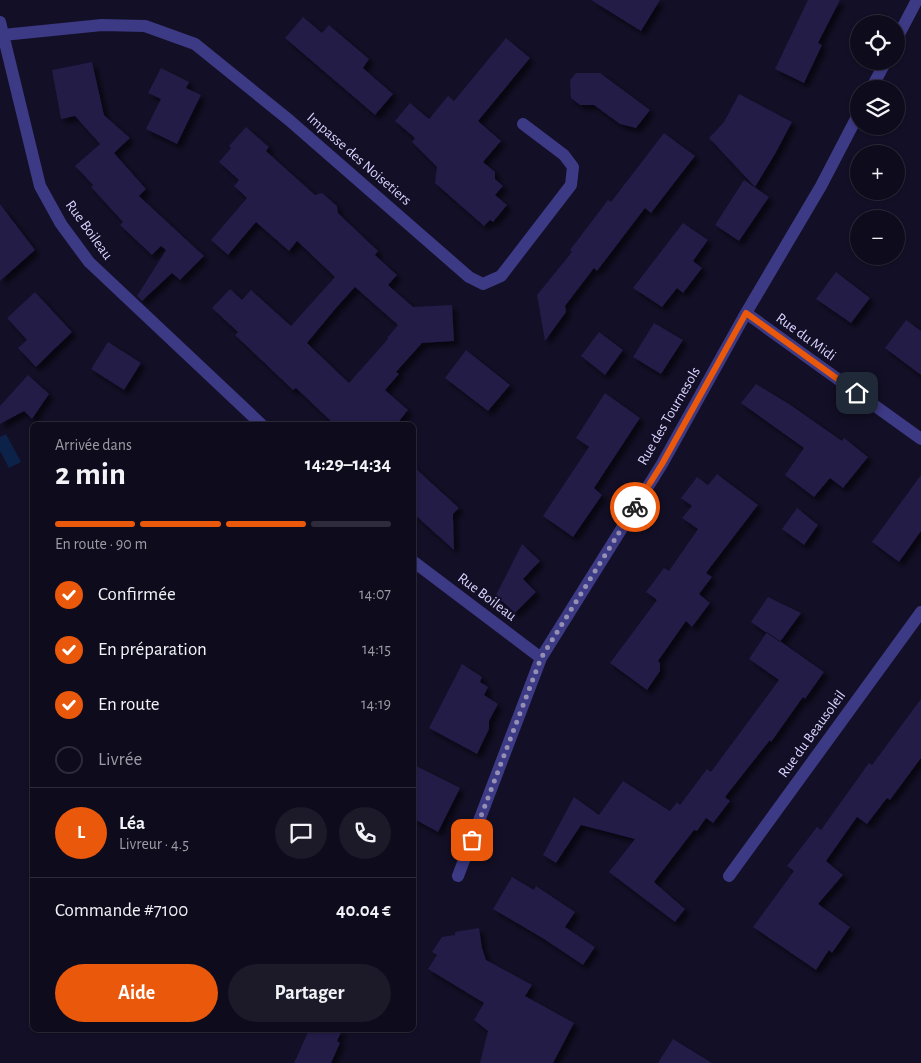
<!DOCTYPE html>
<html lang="fr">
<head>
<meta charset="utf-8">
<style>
	:root { --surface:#0e0b1c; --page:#1c1929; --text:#f1f3f6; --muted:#9b9ba3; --line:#2e2b3b; --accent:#ea580c }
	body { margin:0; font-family:"Alegreya Sans",sans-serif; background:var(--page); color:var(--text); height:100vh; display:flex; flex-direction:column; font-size:19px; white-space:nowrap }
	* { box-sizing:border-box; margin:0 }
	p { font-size:16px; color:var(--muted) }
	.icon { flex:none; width:28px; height:28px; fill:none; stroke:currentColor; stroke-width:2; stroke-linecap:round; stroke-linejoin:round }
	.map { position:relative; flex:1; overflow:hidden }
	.details { position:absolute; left:30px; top:422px; width:386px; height:610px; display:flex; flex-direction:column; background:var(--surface); border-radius:8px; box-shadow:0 1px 4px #0004,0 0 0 1px var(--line) }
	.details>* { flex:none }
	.controls { position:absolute; left:850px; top:15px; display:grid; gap:10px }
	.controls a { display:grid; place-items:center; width:55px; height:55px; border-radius:50%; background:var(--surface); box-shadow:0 1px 4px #0004,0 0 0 1px var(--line); font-size:25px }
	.pin { position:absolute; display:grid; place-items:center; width:42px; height:42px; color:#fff; margin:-21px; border-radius:10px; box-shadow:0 2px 8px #0006 }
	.courier { position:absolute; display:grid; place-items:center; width:50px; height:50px; margin:-25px; border:4px solid #ea580c; border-radius:50%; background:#fff; color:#222; box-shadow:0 1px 6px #0007 }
	.summary em { font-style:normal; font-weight:600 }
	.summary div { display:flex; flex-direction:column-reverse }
	.summary { display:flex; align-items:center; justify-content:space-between; height:85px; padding:0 25px }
	h1 { font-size:32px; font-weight:600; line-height:38px }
	.bar { display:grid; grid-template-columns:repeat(4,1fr); gap:8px 5px; align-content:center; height:60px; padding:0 25px }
	.bar i { height:6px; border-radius:4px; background:var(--line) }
	.bar .on { background:var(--accent) }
	.bar p { grid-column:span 4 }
	.line { display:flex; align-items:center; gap:12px; padding:0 25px; border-top:1px solid var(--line) }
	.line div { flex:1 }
	.round { display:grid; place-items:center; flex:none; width:52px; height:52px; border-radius:26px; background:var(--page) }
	ol { padding:0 25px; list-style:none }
	li { display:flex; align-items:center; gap:15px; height:55px }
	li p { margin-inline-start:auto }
	li .icon { padding:5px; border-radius:50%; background:var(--accent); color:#fff; stroke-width:4 }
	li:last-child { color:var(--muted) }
	li i { width:28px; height:28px; border:2px solid var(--line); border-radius:50% }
	.cta { display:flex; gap:10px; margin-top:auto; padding:10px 25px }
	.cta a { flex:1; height:58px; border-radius:30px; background:var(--accent); color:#fff; font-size:20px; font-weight:600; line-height:58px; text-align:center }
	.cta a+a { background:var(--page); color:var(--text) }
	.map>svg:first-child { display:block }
	.water { fill:#0c2248 }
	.building { fill:#241b47; fill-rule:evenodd; filter:url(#shadow) }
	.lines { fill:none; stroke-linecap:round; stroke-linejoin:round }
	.street { stroke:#3d3a85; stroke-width:12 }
	.done { stroke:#948fb3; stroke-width:5; stroke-dasharray:0 9 }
	.route { stroke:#ea580c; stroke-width:6 }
	.labels { text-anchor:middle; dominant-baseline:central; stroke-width:4; stroke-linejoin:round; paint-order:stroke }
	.street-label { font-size:15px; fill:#d9d4ff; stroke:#130f26 }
</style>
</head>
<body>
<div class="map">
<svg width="921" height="1063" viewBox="0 0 921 1063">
	<defs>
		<filter id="shadow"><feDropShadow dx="4.5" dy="4.5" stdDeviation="2.5" flood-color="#0009"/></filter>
	</defs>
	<rect width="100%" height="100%" fill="#130f26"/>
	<!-- water -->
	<path class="water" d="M6,434l15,28 -12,6 -9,-17v-14z"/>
	<!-- building -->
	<path class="building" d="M591,0h69l-19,31z
		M808,0h32l-22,43 4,2 -18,38 -29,-14z
		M303,17l19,16 7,-8 40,34 -6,9 30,26 -18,21 -90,-77z
		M506,38l24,20 -52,63 23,20 -18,21 12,10v7l8,7 -8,9 12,10 -14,17 -3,-2 -6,6 -49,-43 2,-16 -25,-25 3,-4 -20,-17 15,-18 19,16 19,-23 6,5z
		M92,62l12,53 26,23 -16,15 32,36 -7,7 65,60 -24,24 -8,-7 -30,28 -5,-5 29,-46 -5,-4 -9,9 -32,-30 3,-3 -32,-35 2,-2 -18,-19 25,-22 -25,-28 -14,3 -9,-49z
		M161,68l28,14 -3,6 15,7 -24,49 -31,-15 15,-30 -13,-6z
		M576,73h24l50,37 -14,18 -16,-4 -26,-19h-14l-9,-7 -1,-18z
		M739,94l53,28 -17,32 -20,33 -46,-49 15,-16z
		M246,127l23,20 -3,4 49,44 7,-2 15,13 1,7 40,38 -3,4 22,20 -9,10 25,22 39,-2 2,36 -32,2 -26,29 3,2 -14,16 23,20 -12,15h-61l-39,-37 -3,2 -58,-55 3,-3 -26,-24 18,-19 12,11 9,-10 40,36 44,-49 -38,-36 -8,10 -33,-29 -28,33 -17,-15 36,-42 -13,-12 5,-6 -20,-18 12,-14 -2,-2zM355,287l43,38 -11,13 1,1 -39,44 -42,-40 29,-35z
		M664,133l31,23 -44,57 -6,-5 -48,63 -3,-3 -29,38 1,6 -21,29 -8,-46 35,-43 -2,-2 38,-50 3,2z
		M744,180l25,17 -30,44 -24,-16z
		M0,204l35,46 -35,31z
		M683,223l25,17 -15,21 9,7 -19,25 -6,-5 -15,19 -29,-19z
		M836,272l34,26 -19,25 -35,-24z
		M35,292l37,40 -36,35 -18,-19 9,-8 -20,-22z
		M906,320l15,11v44l-36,-27z
		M654,323l29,17 -22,34 -28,-17z
		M599,332l24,18 -18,25 -24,-19z
		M108,342l33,21 -17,27 -33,-21z
		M466,350l44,35 -22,26 -43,-33z
		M28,375l21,19 -17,25 -8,-8 -24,13v-18z
		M756,384l33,20 53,37 2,-3 24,19 -25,31 -13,-10 -16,19 -29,-22 19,-27 -63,-45z
		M605,393l35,25 -46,70 8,7 -29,42 -30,-21 46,-69 -13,-9z
		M414,467l45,41 -6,6 1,36 -40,-36z
		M717,474l41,31 -52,68 6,4 -13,17 11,9 -18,24 -6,-6 -28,40 2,2v8l-13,19 -37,-27 47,-63 -11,-8 18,-24 5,3 29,-42 -16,-11 10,-12 -11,-8 16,-21 11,8z
		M921,475v56l-22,31 -27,-20z
		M797,508l21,17 -14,20 -22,-16z
		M522,544l18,17 -17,18 13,13 -21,21 -13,-12 -7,7 -4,-3z
		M768,597l33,16 -21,29 -29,-20z
		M767,632l57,40 -19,27 -2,-2 -32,45 -1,-2 -45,57 5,4 -17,22 -7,-5 -9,13 -3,-1 -40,52 31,27 -10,13 -66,-50 26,-33 -54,-14 -25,38 -13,-8 31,-58 25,18 24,-34 47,30 7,-9 3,3 27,-36 4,3 68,-92 -30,-21z
		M462,664l20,13 -2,5 8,5 -4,8 14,9 -9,17v8l-12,25 -48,-26z
		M921,699v59l-31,42 -3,-2 -20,26 -10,-7 -31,44 17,14 -25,29 32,23 -18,26 -3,-3 -13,20 -63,-43 41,-56 -7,-5 30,-39 4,3 48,-67 3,2z
		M414,765l46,23 -22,44 -24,-13z
		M512,877l22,13 2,-4 39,26 -10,15 30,20 -12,18 -39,-26 -51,-30z
		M479,928l3,20 4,12 46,25 -7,11 49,27 -21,40h-73l8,-32 -14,-11 10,-17 -56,-34 9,-14 -5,-3 10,-15 13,-2v-3z
		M309,1030h33l-5,11 3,2 -9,20h-37z
		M673,1039l39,24h-54z"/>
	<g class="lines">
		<!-- street -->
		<path class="street" d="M0,22l40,164 21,38 28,38 173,163
			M3,35l99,-10 43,1 50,18 94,76 180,157 14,7 18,-8 70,-91 2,-18 -9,-12 -41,-31
			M896,40l21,-40
			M871,89l15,-28
			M746,313l175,126
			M414,562l127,96
			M458,876l83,-218 121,-194 84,-151 75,-127 38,-73
			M729,876l192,-264"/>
	</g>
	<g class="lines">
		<!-- done -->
		<path class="done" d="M472,840l69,-182 94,-151"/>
		<!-- route -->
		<path class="route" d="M635,507l27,-43 84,-151 111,80"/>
	</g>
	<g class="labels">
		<!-- street labels -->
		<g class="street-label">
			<text transform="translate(359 159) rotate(41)">Impasse des Noisetiers</text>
			<text transform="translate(89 230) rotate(54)">Rue Boileau</text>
			<text transform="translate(806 337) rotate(36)">Rue du Midi</text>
			<text transform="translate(669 416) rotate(-60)">Rue des Tournesols</text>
			<text transform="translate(487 597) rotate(37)">Rue Boileau</text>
			<text transform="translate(812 734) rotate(-54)">Rue du Beausoleil</text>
		</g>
	</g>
</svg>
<div class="controls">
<a><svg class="icon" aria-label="locate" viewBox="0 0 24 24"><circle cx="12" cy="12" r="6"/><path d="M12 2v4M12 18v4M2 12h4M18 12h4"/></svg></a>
<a><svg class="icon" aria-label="layers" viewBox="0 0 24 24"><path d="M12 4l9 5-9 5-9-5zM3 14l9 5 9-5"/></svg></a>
<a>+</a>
<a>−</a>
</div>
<div class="pin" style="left:472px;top:840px;background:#ea580c"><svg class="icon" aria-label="bag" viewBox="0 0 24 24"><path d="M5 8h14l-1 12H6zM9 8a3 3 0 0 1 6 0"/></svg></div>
<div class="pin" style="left:857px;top:393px;background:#1f2937"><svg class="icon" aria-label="home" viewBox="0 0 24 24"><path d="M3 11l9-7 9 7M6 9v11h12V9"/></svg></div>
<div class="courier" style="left:635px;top:507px"><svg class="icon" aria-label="bike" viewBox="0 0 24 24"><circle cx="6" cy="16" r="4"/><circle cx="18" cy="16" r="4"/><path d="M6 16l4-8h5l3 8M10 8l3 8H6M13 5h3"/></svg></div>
<section class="details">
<div class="summary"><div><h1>2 min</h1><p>Arrivée dans</p></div><em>14:29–14:34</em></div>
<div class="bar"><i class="on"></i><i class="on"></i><i class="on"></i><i></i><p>En route · 90 m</p></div>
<ol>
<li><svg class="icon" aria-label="check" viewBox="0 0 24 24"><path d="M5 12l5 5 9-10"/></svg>Confirmée<p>14:07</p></li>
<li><svg class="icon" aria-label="check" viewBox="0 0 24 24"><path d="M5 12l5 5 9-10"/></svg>En préparation<p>14:15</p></li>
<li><svg class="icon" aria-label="check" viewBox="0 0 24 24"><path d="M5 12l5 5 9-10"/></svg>En route<p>14:19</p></li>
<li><i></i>Livrée</li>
</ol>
<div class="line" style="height:90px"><b class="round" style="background:var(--accent);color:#fff">L</b><div><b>Léa</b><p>Livreur · 4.5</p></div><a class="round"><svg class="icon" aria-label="chat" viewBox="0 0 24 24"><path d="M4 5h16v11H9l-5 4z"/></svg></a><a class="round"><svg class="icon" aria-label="phone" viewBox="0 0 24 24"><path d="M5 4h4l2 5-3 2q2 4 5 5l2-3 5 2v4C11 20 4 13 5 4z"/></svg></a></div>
<div class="line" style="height:65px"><div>Commande #7100</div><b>40.04 €</b></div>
<div class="cta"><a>Aide</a><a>Partager</a></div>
</section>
</div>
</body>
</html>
